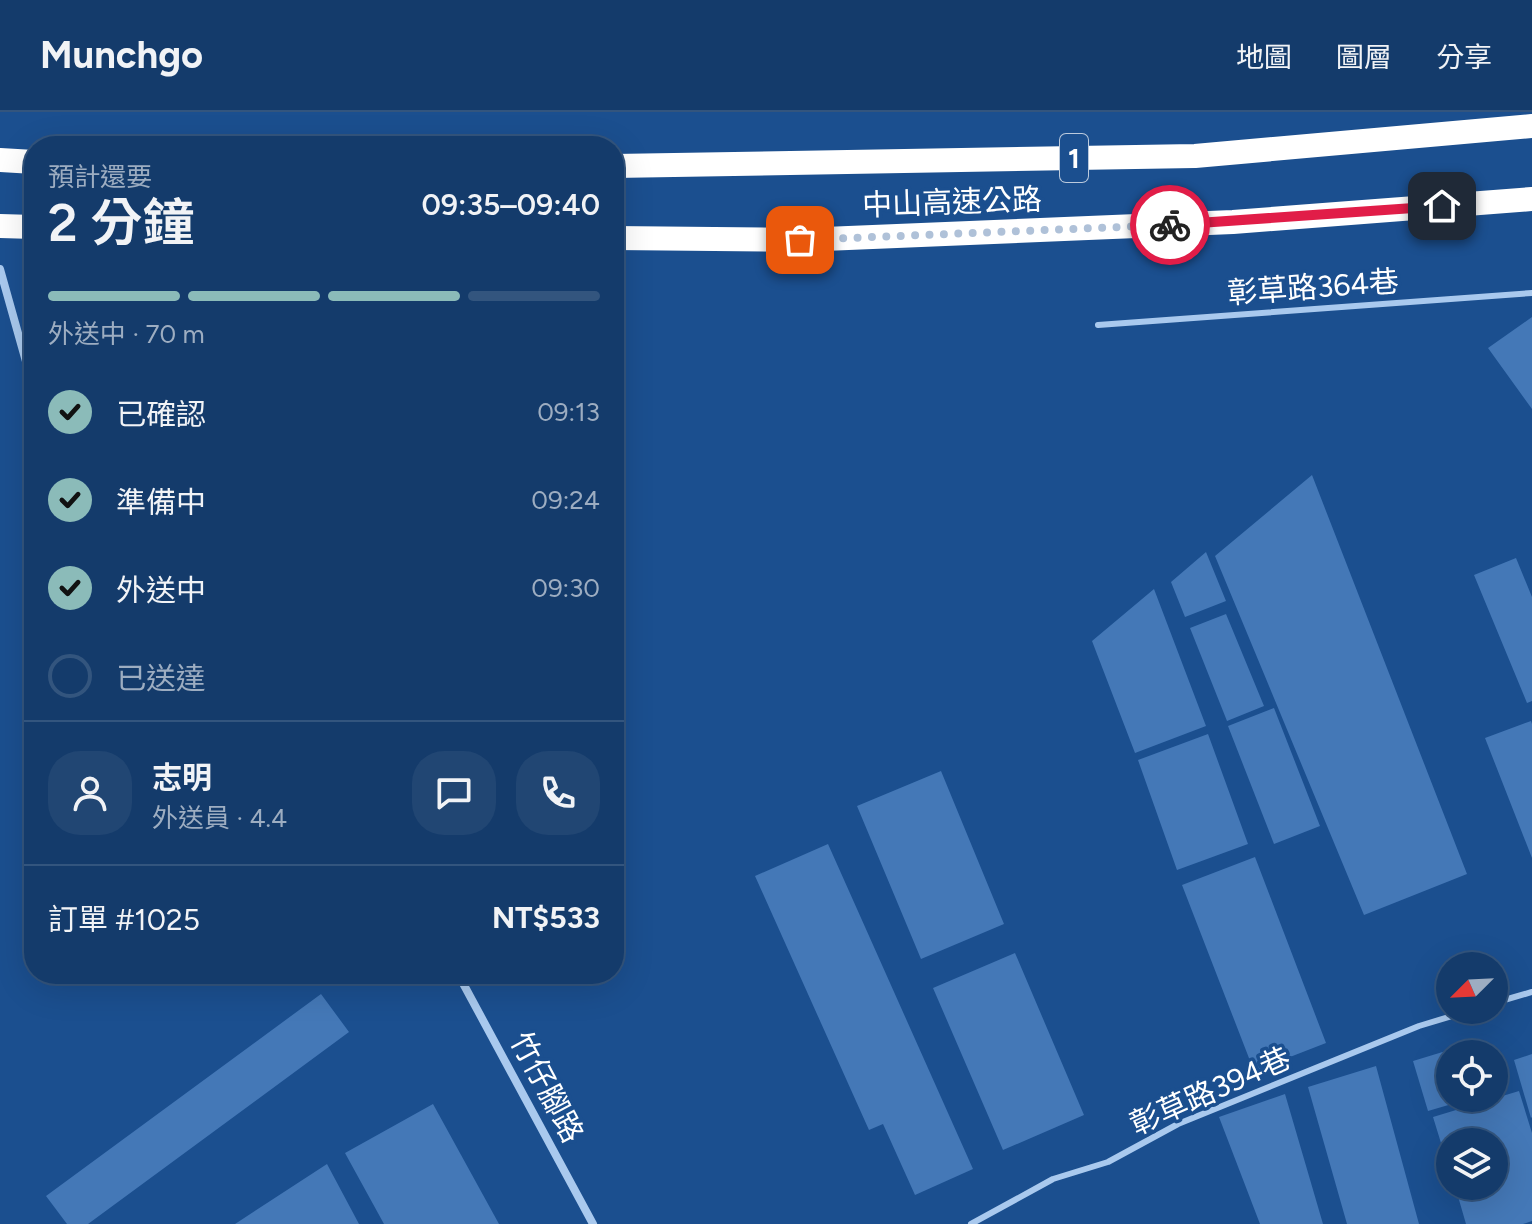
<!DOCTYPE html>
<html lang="zh-TW">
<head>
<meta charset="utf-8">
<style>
	:root { --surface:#143b6b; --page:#214673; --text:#f1f3f6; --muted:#9dadc1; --line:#33557e; --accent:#8bbbb9 }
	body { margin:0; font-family:Figtree,"Noto Sans TC",sans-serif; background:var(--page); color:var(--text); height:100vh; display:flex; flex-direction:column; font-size:30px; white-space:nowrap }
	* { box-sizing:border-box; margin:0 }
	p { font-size:26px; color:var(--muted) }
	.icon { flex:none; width:44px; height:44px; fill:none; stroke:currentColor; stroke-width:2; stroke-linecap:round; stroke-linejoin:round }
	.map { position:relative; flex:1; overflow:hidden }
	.drawer { position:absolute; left:24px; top:24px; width:600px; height:848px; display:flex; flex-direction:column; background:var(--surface); border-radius:32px; box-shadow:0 8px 32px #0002,0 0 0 2px var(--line) }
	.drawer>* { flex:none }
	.needle { width:52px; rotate:246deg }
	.fabs { position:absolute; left:1436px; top:840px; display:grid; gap:16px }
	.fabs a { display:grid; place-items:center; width:72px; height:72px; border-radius:50%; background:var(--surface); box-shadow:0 8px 32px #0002,0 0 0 2px var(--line); font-size:40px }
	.pin { position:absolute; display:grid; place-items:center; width:68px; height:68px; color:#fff; margin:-34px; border-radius:16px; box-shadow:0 4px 12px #0006 }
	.courier { position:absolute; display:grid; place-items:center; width:80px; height:80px; margin:-40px; border:6px solid #e11d48; border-radius:50%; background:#fff; color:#222; box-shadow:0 2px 10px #0007 }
	.head em { font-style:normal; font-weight:600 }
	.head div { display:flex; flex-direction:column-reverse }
	.head { display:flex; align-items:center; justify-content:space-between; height:136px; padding:0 24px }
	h1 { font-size:52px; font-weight:600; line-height:60px }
	.bar { display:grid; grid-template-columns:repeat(4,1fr); gap:12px 8px; align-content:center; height:96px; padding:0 24px }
	.bar i { height:10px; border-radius:6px; background:var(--line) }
	.bar .selected { background:var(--accent) }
	.bar p { grid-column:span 4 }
	.line { display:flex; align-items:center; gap:20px; padding:0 24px; border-top:2px solid var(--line) }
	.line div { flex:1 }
	.round { display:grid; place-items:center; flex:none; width:84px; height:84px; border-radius:32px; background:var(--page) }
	ol { padding:0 24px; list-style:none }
	li { display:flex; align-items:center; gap:24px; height:88px }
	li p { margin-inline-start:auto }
	li .icon { padding:8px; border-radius:50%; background:var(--accent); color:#111; stroke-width:4 }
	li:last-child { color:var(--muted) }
	li i { width:44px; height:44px; border:4px solid var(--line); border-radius:50% }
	header { display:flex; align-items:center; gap:48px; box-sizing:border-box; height:112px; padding:0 40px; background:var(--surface); border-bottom:2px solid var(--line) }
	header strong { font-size:38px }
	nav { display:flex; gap:44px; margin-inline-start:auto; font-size:28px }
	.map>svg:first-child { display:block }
	.building { fill:#4478b7 }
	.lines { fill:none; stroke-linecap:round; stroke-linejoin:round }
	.lane { stroke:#a9c9ee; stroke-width:6 }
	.street { stroke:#a9c9ee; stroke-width:8 }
	.highway { stroke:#fff; stroke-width:24 }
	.done { stroke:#afc1d8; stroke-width:8; stroke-dasharray:0 14.4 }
	.route { stroke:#e11d48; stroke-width:10 }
	.labels { text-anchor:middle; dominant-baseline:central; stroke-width:7; stroke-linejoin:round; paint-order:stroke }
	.shield { fill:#1b4f8f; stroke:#bbcadd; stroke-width:2 }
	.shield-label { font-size:28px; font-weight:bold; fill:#fff }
	.street-label { font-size:30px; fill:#fff; stroke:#1b4f8f }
</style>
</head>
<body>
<header>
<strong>Munchgo</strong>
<nav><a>地圖</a><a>圖層</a><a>分享</a></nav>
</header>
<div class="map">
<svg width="1532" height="1112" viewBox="0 0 1532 1112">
	<rect width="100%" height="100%" fill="#1b4f8f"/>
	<!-- building -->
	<path class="building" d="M1532,205v92l-44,-61z
		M1312,363l155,399 -103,41 -149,-359z
		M1206,440l20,49 -41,16 -14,-35z
		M1516,446l16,39v104l-5,2 -53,-128z
		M1154,477l52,137 -71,27 -43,-112z
		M1226,502l38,92 -37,15 -37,-93z
		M1274,596l46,118 -46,18 -46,-118z
		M1531,609l1,3v134l-47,-120z
		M1208,622l40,110 -71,26 -39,-110z
		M941,659l63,153 -83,35 -64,-153z
		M828,732l145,325 -58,26 -32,-71 -14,6 -114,-254z
		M1255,745l71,186 -72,28 -72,-186z
		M1015,841l69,162 -81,35 -70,-162z
		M321,882l28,38 -261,192h-21l-21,-28z
		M1459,935l2,7h-11v44l19,1 -41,12 -15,-50z
		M1532,942v63l-1,1 -17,-58z
		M1376,954l43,158h-72l-39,-137z
		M1519,979l13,42v88l-9,3h-57l-11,-38h39v-44h-44l-1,27 -16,-52z
		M1285,982l38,130h-63l-41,-107z
		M433,992l66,120h-115l-39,-71z
		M327,1052l32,60h-124z"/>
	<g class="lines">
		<!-- lane -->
		<path class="lane" d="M1098,213l434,-32
			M1494,891l38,-11
			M971,1112l82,-45 55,-17 70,-38 241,-98 53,-16"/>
		<!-- street -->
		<path class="street" d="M0,157l34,121
			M458,862l135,250"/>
		<!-- highway -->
		<path class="highway" d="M0,48l34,2
			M614,54l581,-10 337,-30
			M0,114l34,1
			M614,126l186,2 433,-18 299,-23"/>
	</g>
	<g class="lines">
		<!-- done -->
		<path class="done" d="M800,128l370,-15"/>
		<!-- route -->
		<path class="route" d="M1170,113l272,-19"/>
	</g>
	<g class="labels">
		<!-- shield labels -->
		<rect class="shield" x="1060" y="22" width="28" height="48" rx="6"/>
		<g class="shield-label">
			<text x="1074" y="46">1</text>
		</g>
		<!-- street labels -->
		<g class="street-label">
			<text transform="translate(952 90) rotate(-2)">中山高速公路</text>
			<text transform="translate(1313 175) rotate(-4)">彰草路364巷</text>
			<text transform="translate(547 975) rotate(62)">竹仔腳路</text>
			<text transform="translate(1210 979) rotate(-24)">彰草路394巷</text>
		</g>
	</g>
</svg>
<div class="fabs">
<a><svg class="needle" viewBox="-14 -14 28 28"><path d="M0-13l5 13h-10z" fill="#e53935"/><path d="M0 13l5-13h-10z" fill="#9dadc1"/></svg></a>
<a><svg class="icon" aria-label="locate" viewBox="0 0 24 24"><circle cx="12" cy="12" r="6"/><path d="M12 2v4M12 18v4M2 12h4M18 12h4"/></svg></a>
<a><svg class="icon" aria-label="layers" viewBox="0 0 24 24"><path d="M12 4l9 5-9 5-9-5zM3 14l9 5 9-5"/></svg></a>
</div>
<div class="pin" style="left:800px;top:128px;background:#ea580c"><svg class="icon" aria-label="bag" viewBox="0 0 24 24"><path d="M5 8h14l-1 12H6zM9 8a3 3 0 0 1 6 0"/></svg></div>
<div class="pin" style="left:1442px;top:94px;background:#1f2937"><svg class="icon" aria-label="home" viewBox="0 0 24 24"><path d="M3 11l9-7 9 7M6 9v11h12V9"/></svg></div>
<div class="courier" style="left:1170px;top:113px"><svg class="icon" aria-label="bike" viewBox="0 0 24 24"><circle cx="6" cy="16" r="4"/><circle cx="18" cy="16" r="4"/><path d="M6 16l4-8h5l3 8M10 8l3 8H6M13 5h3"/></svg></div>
<section class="drawer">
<div class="head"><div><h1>2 分鐘</h1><p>預計還要</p></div><em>09:35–09:40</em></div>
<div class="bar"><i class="selected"></i><i class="selected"></i><i class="selected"></i><i></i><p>外送中 · 70 m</p></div>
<ol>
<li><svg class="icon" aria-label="check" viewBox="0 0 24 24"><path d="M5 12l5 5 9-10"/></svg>已確認<p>09:13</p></li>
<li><svg class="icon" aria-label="check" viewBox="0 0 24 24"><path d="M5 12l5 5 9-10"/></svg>準備中<p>09:24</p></li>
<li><svg class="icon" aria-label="check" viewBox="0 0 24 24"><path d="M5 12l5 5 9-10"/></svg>外送中<p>09:30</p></li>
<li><i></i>已送達</li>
</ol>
<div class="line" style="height:144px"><a class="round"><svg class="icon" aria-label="person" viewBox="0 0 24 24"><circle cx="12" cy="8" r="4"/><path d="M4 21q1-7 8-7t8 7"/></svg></a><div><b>志明</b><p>外送員 · 4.4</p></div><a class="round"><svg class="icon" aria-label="chat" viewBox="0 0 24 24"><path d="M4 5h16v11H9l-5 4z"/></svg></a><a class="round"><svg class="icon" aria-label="phone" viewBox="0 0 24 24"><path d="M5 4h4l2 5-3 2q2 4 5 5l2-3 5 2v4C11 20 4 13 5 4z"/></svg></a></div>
<div class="line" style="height:104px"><div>訂單 #1025</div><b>NT$533</b></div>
</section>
</div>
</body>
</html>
